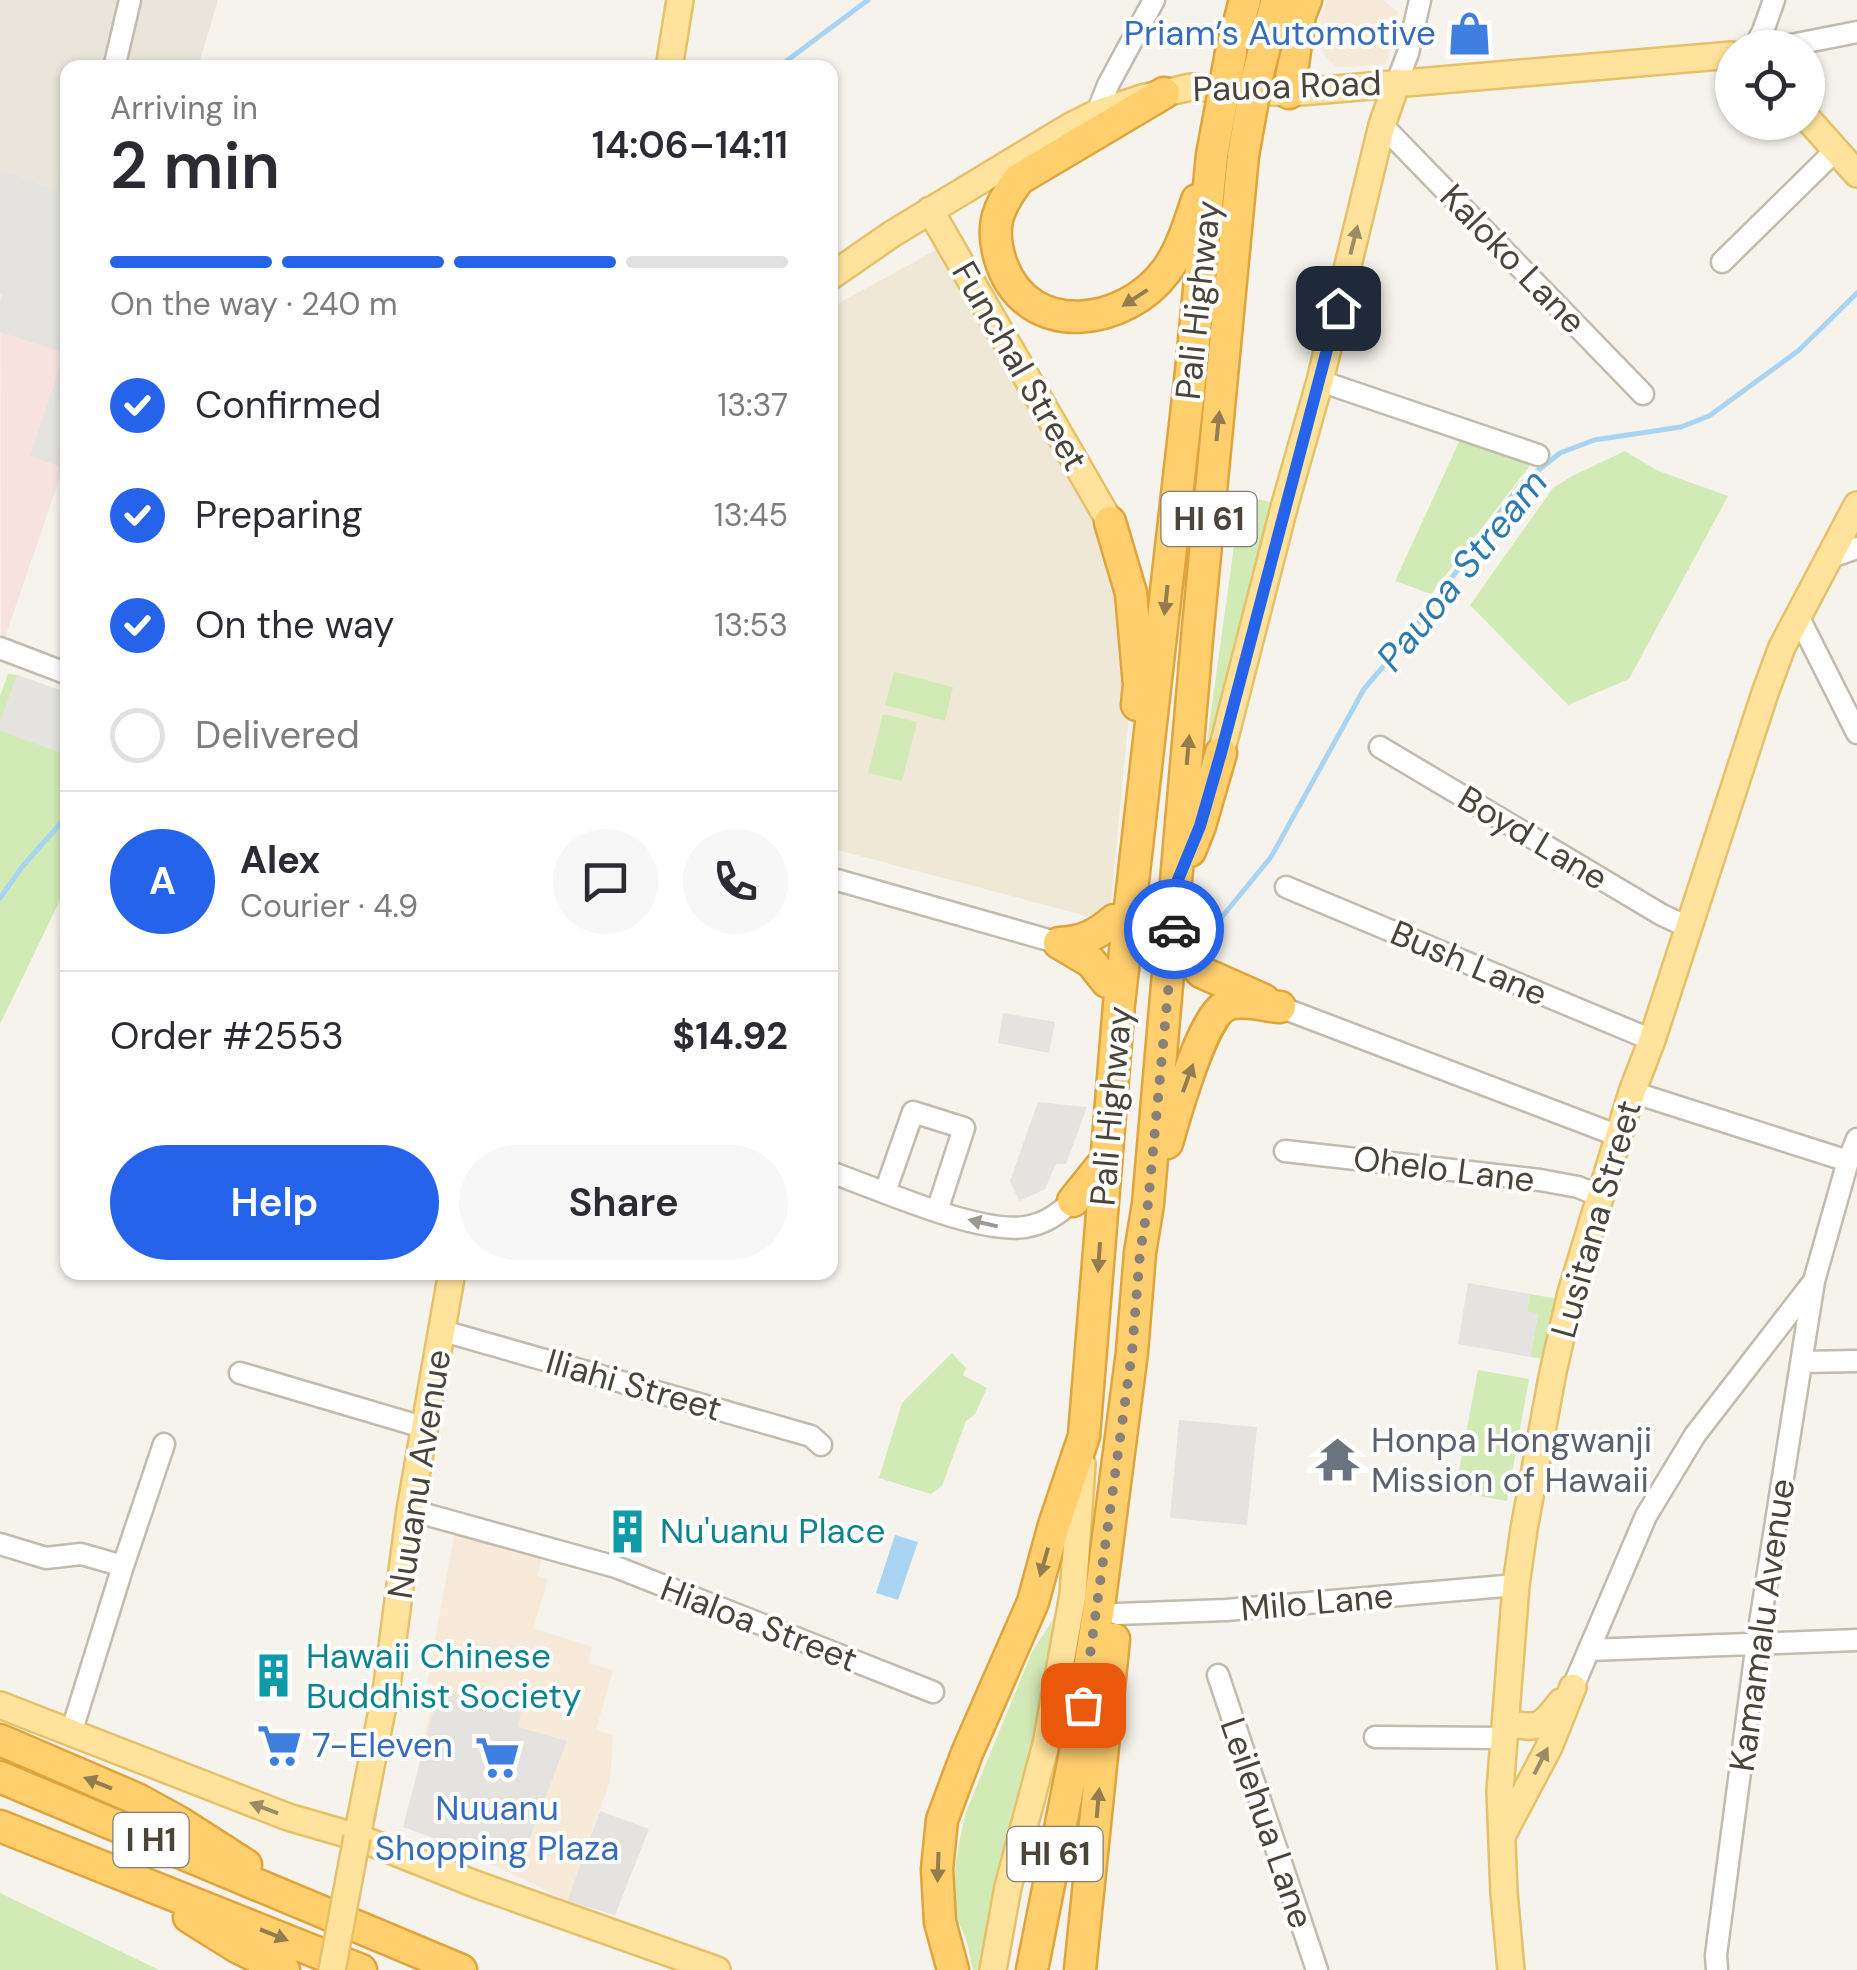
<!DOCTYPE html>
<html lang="en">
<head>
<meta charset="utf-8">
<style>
	:root { --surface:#fff; --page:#f7f7f7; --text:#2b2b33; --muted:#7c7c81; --line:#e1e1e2; --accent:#2563eb }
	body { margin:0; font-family:"DM Sans",sans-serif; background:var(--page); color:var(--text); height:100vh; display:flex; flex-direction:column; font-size:38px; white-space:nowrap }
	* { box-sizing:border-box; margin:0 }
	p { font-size:32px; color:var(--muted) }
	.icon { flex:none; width:55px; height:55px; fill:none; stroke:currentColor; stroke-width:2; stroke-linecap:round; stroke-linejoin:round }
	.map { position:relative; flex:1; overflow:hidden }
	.drawer { position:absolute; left:60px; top:60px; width:778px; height:1220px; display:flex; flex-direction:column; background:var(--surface); border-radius:20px; box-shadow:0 2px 8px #0004 }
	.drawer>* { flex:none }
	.buttons { position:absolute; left:1715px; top:30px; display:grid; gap:20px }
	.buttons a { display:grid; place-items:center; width:110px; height:110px; border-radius:50%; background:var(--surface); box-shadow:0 2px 8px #0004; font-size:50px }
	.pin { position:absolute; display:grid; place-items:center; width:85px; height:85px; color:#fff; margin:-42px; border-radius:20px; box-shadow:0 5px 15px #0006 }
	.courier { position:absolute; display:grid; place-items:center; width:100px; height:100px; margin:-50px; border:8px solid #2563eb; border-radius:50%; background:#fff; color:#222; box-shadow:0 2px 12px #0007 }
	.overview em { font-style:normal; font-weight:600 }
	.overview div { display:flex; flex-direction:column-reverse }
	.overview { display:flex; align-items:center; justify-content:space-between; height:170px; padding:0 50px }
	h1 { font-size:65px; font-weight:600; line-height:75px }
	.bar { display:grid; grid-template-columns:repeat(4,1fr); gap:15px 10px; align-content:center; height:120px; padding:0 50px }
	.bar i { height:12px; border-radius:8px; background:var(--line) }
	.bar .selected { background:var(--accent) }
	.bar p { grid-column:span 4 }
	.line { display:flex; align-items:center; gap:25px; padding:0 50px; border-top:2px solid var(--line) }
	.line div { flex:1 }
	.round { display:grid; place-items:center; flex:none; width:105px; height:105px; border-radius:52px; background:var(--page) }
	ol { padding:0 50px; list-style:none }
	li { display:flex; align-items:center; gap:30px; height:110px }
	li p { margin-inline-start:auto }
	li .icon { padding:10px; border-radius:50%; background:var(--accent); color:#fff; stroke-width:4 }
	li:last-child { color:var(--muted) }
	li i { width:55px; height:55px; border:5px solid var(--line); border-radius:50% }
	.primary-button { display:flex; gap:20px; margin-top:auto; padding:20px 50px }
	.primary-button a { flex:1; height:115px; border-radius:60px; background:var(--accent); color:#fff; font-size:40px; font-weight:600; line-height:115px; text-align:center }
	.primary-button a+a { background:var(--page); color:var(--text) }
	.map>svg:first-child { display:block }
	.residential { fill:#eae5da }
	.commercial { fill:#f7ead8 }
	.education { fill:#efe8d6 }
	.medical { fill:#f6e3e0 }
	.green { fill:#d2eab5 }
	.parking { fill:#e5e3e0 }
	.water { fill:#a9d4f2 }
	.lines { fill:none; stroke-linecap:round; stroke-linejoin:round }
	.stream { stroke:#a9d4f2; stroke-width:5 }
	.minor-casing { stroke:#c2bbae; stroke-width:25 }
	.major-casing { stroke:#e6c16a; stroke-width:30 }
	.highway-casing { stroke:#e0a43c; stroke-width:35 }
	.minor { stroke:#fff; stroke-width:20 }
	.major { stroke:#ffe39c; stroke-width:25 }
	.highway { stroke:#ffcf6e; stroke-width:30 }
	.major-bridge-casing { stroke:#e6c16a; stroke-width:30; stroke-linecap:butt }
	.highway-bridge-casing { stroke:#e0a43c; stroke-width:35; stroke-linecap:butt }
	.major-bridge { stroke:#ffe39c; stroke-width:25 }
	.highway-bridge { stroke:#ffcf6e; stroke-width:30 }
	.oneway { fill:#9c8c66 }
	.oneway2 { fill:#937c4e }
	.oneway3 { fill:#9c9892 }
	.done { stroke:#878178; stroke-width:10; stroke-dasharray:0 18 }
	.route { stroke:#2563eb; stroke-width:12 }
	.labels { text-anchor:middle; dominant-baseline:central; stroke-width:8; stroke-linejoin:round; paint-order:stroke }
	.shield { fill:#fff; stroke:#817c74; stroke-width:2.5 }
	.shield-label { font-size:32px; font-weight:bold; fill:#4b4439 }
	.shop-label { font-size:35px; fill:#366cbe; stroke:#fff; text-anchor:end }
	.street-label { font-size:35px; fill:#4b4439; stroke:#fff }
	.worship-label { font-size:35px; fill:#5b616d; stroke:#fff; text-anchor:start }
	.culture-label { font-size:35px; fill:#0d838f; stroke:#fff; text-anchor:start }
	.water-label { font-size:38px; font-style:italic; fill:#2e7ab2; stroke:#fff }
</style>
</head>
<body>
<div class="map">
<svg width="1857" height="1970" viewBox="0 0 1857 1970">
	<rect width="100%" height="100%" fill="#f6f3ec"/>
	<!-- residential -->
	<path class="residential" d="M0,0h218l-20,67 -130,1 -1,126 -67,-25z"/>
	<!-- commercial -->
	<path class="commercial" d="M1327,0h56l15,12 -12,53 -49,2 -8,-7 -7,-9 -5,-19z
		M455,1531l89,21 -7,24 11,4 -15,48 59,19 -4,16 25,7 -17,60 17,5 -3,46 -43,120 -144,-71 -13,-19 25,-125 -8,-3z"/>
	<!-- education -->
	<path class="education" d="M936,250l163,274 21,66 11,106 -22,226 -279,-74v-540z"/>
	<!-- medical -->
	<path class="medical" d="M0,169l68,25 -1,263 -66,192z"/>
	<!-- green -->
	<path class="green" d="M1465,429l73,26 -107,139 -36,-13z
		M1625,451l31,19 72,26 -99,183 -61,26 -98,-100 83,-117 19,-12z
		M1241,496l35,7 -70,245z
		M894,672l59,15 -8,34 -60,-16z
		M8,674l9,1 51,18 -1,193 -67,138v-328z
		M883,714l34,8 -15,59 -34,-8z
		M1530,1294l28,5 -12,60 -16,-2 8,-43 -11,-2z
		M952,1353l14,15 -3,7 24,13 -12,26 -9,7 -24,65 -11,8 -52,-16 23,-75z
		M1478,1370l51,9 -22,122 -52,-9z
		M1056,1615l-2,44 -72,311h-9c-4,-17 -6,-41 -20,-52 -1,-37 4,-70 13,-106l67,-162z
		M0,1893l159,77h-159z"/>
	<!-- parking -->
	<path class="parking" d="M0,169l67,25 1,263 -4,11 -34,-12 35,-103 -65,-21v-28l3,-9 -3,-1z
		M17,675l50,18v62l-67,-24v-10z
		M1003,1013l52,9 -6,31 -51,-10z
		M1038,1102l49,5 -21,57h-10l-11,25 -26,12 -9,-20z
		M1468,1283l62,11 -3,17 11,3 -8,43 -72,-13z
		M1179,1420l78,7 -10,98 -77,-7z
		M439,1689l82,24 -3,14 49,14 -49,128 -115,-42z
		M600,1811l49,18 -34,86 -48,-14z"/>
	<!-- water -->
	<path class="water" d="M895,1535l23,7 -20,58 -22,-7z"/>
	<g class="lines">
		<!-- stream -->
		<path class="stream" d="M777,68l91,-68
			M0,898l22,-31 46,-52
			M1212,929l59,-72 93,-168 42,-49 114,-155 40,-32 34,-13 87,-13 28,-11 89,-65 59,-58"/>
		<defs>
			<path id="minor" d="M1754,48l9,-17 11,-31
				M1776,48l81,-16
				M114,68l16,-68
				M1397,82l11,-29 12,-53
				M1097,113l11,-28 46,-85
				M1382,125l261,269
				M1722,262l114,-112
				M1320,381l218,74
				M1828,558l29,-10
				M1798,616l59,117
				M0,648l68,26
				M1380,747l282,168 26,12
				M830,878l229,65
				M1286,887l366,153
				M1280,1007l339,129
				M1632,1092l216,69
				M1285,1151l255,29 38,7 22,9
				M830,1172c49,17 147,62 195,55 20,-3 33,-13 48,-26
				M885,1192l28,-80 51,16 -27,83
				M443,1331l368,105 10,9
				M1802,1362l55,-1
				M240,1373l186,55
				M410,1510l206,57 317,125
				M0,1544l46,14 35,-4 42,12
				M1117,1614l109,-4 290,-25
				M1589,1650l268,-10
				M1218,1675l99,295
				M1573,1687l73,-171 49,-81 119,-154 34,-120 9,-22
				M71,1733l52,-167 41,-122
				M1375,1737l129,1
				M1717,1970l-1,-15 41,-313 57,-361"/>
			<path id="major" d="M669,68l11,-68
				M1808,119l49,55
				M930,210l180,312
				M830,277l62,-43 177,-107 28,-14 45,-15 49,-11 98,6 443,-38
				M1221,753l64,-249 35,-123 62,-256 15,-43
				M0,1705l288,112 69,20 118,47 242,86
				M1506,1723c33,6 34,6 55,-21
				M1503,1834l46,-87 24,-60
				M357,1837l30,-152 23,-175 42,-238
				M993,1970l15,-83 38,-143 27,-149 9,-131
				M1511,1970l-7,-77 -4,-102 16,-206 8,-56 29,-157 18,-79 61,-201 20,-52 113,-347 17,-46 75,-142"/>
			<path id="highway" d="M1270,25l7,-25
				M1231,53l14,-53
				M1164,93l-145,86c-9,12 -19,26 -22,41 -3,15 0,31 5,45 28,75 123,61 164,6 15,-20 23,-47 31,-71
				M1289,93l11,-78 6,-15
				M1110,522l21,71 8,92 -2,20
				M1190,851l10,-25 21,-73
				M1174,927l12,26 15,19 63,28
				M1059,943l32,19 16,20
				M1059,943c23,-1 38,-8 55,-23
				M1167,1143c8,-27 35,-125 58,-137 14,-8 40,0 55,1
				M1073,1201l33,-41
				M0,1740l137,59 42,23 67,43
				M0,1777l461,193
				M0,1826l361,144
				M189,1917l48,30 47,23
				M953,1970l-13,-48 -3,-53 5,-49 25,-67 66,-151 21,-77 30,-89 35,-432 72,-632 21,-217
				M1032,1970l46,-232 21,-131 33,-255 8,-99 8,-49 50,-576 45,-473
				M1080,1970l34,-331"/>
		</defs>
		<!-- minor casing -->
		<use href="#minor" class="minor-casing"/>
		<!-- major casing -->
		<use href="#major" class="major-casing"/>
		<!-- highway casing -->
		<use href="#highway" class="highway-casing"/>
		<!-- minor -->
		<use href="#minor" class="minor"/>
		<!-- major -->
		<use href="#major" class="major"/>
		<!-- highway -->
		<use href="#highway" class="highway"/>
		<defs>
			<path id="major-bridge" d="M332,1970l25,-133"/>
			<path id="highway-bridge" d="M1212,155l19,-102
				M1243,155l14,-77 13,-53"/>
		</defs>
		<!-- major-bridge casing -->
		<use href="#major-bridge" class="major-bridge-casing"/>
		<!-- highway-bridge casing -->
		<use href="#highway-bridge" class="highway-bridge-casing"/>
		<!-- major-bridge -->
		<use href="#major-bridge" class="major-bridge"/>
		<!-- highway-bridge -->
		<use href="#highway-bridge" class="highway-bridge"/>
	</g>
	<!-- one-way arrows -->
	<defs><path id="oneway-solid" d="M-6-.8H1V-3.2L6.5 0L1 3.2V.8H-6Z" transform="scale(2.5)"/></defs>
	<g class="oneway">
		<use href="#oneway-solid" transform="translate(1354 240) rotate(-76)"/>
		<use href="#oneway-solid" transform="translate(1541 1761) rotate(-63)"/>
		<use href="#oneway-solid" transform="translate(264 1808) rotate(-159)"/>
	</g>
	<g class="oneway2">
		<use href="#oneway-solid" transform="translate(1135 298) rotate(147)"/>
		<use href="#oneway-solid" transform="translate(1218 426) rotate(-84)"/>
		<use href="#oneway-solid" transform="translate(1166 600) rotate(96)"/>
		<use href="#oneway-solid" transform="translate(1188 750) rotate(-85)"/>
		<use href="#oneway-solid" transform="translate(1188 1078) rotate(-70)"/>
		<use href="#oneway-solid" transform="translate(1099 1257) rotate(94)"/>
		<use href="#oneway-solid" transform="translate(1044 1562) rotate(106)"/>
		<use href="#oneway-solid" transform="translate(98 1783) rotate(-158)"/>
		<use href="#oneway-solid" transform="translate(1098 1803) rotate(-85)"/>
		<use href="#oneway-solid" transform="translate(938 1867) rotate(92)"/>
		<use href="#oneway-solid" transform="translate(274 1935) rotate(22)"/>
	</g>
	<use class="oneway3" href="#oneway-solid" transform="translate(983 1223) rotate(-167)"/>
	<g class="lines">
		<!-- done -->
		<path class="done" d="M1083,1705l49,-353 8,-99 8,-49 26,-275"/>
		<!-- route -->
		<path class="route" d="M1174,929l3,-47 23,-56 21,-73 117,-445"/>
	</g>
	<!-- icons -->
	<defs>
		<symbol id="shop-bare" viewBox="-9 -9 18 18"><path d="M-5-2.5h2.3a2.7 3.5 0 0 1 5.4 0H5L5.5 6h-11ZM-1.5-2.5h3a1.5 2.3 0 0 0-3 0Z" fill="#3f7fe0" stroke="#fff" stroke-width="2.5" paint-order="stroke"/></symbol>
		<symbol id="temple-bare" viewBox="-9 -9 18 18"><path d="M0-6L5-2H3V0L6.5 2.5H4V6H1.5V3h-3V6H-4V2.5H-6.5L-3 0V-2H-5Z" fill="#6b7280" stroke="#fff" stroke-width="2.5" paint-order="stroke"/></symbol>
		<symbol id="building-bare" viewBox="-9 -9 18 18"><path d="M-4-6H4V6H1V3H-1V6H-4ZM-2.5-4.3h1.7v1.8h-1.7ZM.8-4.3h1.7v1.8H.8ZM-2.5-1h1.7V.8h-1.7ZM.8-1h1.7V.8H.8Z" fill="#0f9aa8" stroke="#fff" stroke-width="2.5" paint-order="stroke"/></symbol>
		<symbol id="supermarket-bare" viewBox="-9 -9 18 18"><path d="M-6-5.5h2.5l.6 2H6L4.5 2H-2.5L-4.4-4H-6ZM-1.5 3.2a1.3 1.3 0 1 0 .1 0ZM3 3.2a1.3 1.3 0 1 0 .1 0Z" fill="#3f7fe0" stroke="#fff" stroke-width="2.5" paint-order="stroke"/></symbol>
	</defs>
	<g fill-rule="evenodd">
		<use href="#shop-bare" x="1438" y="2" width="63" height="63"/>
		<use href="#temple-bare" x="1306" y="1428" width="63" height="63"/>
		<use href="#building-bare" x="596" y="1500" width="63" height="63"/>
		<use href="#building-bare" x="242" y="1644" width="63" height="63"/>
		<use href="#supermarket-bare" x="248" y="1714" width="63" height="63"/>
		<use href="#supermarket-bare" x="466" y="1726" width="63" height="63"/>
	</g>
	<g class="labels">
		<!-- shield labels -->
		<g class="shield">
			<rect x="1161.5" y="492" width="95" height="54" rx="8"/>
			<rect x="113.5" y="1813" width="75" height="54" rx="8"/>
			<rect x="1007.5" y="1827" width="95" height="54" rx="8"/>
		</g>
		<g class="shield-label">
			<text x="1209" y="519">HI 61</text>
			<text x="151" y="1840">I H1</text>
			<text x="1055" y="1854">HI 61</text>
		</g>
		<!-- shop labels -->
		<g class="shop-label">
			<text x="1436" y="33">Priam’s Automotive</text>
			<text x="312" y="1745" text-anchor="start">7-Eleven</text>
			<text x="497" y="1808" text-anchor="middle">Nuuanu<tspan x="497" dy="40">Shopping Plaza</tspan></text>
		</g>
		<!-- street labels -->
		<g class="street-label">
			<text transform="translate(1287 86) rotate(-2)">Pauoa Road</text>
			<text transform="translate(1513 259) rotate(46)">Kaloko Lane</text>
			<text transform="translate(1198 300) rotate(-84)">Pali Highway</text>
			<text transform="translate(1020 366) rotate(60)">Funchal Street</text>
			<text transform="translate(1533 838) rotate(31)">Boyd Lane</text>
			<text transform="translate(1469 963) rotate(23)">Bush Lane</text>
			<text transform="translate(1111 1106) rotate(-85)">Pali Highway</text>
			<text transform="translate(1444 1169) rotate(7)">Ohelo Lane</text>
			<text transform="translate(1596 1219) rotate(-74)">Lusitana Street</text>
			<text transform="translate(634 1385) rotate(16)">Iliahi Street</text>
			<text transform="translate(419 1474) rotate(-81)">Nuuanu Avenue</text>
			<text transform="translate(1317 1602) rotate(-5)">Milo Lane</text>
			<text transform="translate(759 1624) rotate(21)">Hialoa Street</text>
			<text transform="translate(1762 1625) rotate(-82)">Kamamalu Avenue</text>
			<text transform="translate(1267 1823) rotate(71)">Leilehua Lane</text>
		</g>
		<!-- worship labels -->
		<g class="worship-label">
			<text x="1371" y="1440">Honpa Hongwanji<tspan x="1371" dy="40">Mission of Hawaii</tspan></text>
		</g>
		<!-- culture labels -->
		<g class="culture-label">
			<text x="660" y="1531">Nu'uanu Place</text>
			<text x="306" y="1656">Hawaii Chinese<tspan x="306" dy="40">Buddhist Society</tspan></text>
		</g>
		<!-- water labels -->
		<g class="water-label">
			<text transform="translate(1462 570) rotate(-51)">Pauoa Stream</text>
		</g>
	</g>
</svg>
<div class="buttons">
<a><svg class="icon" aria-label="locate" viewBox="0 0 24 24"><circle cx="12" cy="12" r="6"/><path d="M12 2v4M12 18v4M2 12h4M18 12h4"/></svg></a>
</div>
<div class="pin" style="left:1083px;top:1705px;background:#ea580c"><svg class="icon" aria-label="bag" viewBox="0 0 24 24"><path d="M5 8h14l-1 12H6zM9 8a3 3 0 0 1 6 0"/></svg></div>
<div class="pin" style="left:1338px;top:308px;background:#1f2937"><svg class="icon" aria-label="home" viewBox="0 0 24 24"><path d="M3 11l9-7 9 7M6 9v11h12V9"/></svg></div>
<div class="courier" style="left:1174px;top:929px"><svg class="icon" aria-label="car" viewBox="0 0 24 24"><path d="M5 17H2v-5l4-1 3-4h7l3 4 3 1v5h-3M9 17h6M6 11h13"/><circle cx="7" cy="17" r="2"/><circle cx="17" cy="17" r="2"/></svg></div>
<section class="drawer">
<div class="overview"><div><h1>2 min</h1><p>Arriving in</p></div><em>14:06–14:11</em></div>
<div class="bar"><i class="selected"></i><i class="selected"></i><i class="selected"></i><i></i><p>On the way · 240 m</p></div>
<ol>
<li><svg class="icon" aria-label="check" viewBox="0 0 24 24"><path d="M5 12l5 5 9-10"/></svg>Confirmed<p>13:37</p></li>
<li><svg class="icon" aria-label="check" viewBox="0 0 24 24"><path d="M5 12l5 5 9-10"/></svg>Preparing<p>13:45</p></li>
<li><svg class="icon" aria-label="check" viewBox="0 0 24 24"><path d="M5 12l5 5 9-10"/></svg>On the way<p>13:53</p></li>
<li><i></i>Delivered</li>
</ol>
<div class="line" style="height:180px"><b class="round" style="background:var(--accent);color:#fff">A</b><div><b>Alex</b><p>Courier · 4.9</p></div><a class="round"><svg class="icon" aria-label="chat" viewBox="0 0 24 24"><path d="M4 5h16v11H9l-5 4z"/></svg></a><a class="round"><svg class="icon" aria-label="phone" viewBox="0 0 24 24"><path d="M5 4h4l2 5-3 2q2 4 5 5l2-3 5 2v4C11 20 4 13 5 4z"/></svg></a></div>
<div class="line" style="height:130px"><div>Order #2553</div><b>$14.92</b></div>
<div class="primary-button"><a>Help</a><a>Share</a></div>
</section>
</div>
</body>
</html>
